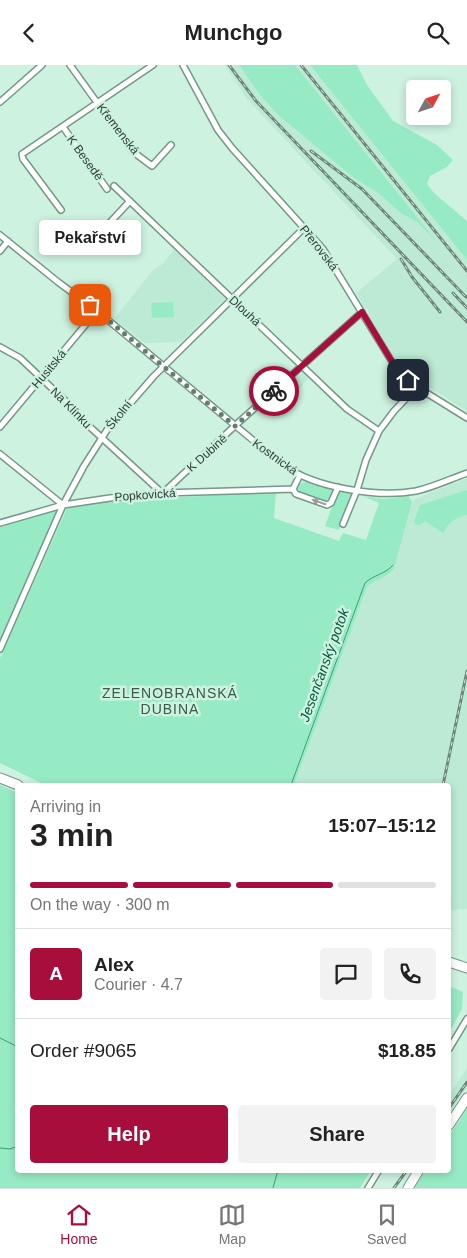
<!DOCTYPE html>
<html lang="en">
<head>
<meta charset="utf-8">
<style>
	:root { --surface:#fff; --page:#f2f2f2; --text:#222; --muted:#767676; --line:#e0e0e0; --accent:#a70e3b }
	body { margin:0; font-family:Helvetica,sans-serif; background:var(--page); color:var(--text); height:100vh; display:flex; flex-direction:column; font-size:19px; white-space:nowrap }
	* { box-sizing:border-box; margin:0 }
	p { font-size:16px; color:var(--muted) }
	.icon { flex:none; width:28px; height:28px; fill:none; stroke:currentColor; stroke-width:2; stroke-linecap:round; stroke-linejoin:round }
	.map { position:relative; flex:1; overflow:hidden }
	.details { position:absolute; left:15px; top:718px; width:436px; height:390px; display:flex; flex-direction:column; background:var(--surface); border-radius:5px; box-shadow:0 2px 8px #0003 }
	.details>* { flex:none }
	.needle { width:32px; rotate:50deg }
	.fabs { position:absolute; left:406px; top:15px; display:grid; gap:10px }
	.fabs a { display:grid; place-items:center; width:45px; height:45px; border-radius:5px; background:var(--surface); box-shadow:0 2px 8px #0003; font-size:25px }
	.pin { position:absolute; display:grid; place-items:center; width:42px; height:42px; color:#fff; margin:-21px; border-radius:10px; box-shadow:0 2px 8px #0006 }
	.courier { position:absolute; display:grid; place-items:center; width:50px; height:50px; margin:-25px; border:4px solid #a70e3b; border-radius:50%; background:#fff; color:#222; box-shadow:0 1px 6px #0007 }
	.bubble { position:absolute; height:35px; border-radius:5px; background:var(--surface); box-shadow:0 2px 8px #0003; font-size:16px; font-weight:700; line-height:35px; text-align:center }
	.overview em { font-style:normal; font-weight:700 }
	.overview div { display:flex; flex-direction:column-reverse }
	.overview { display:flex; align-items:center; justify-content:space-between; height:85px; padding:0 15px }
	h1 { font-size:32px; font-weight:700; line-height:38px }
	.bar { display:grid; grid-template-columns:repeat(4,1fr); gap:8px 5px; align-content:center; height:60px; padding:0 15px }
	.bar i { height:6px; border-radius:4px; background:var(--line) }
	.bar .current { background:var(--accent) }
	.bar p { grid-column:span 4 }
	.line { display:flex; align-items:center; gap:12px; padding:0 15px; border-top:1px solid var(--line) }
	.line div { flex:1 }
	.round { display:grid; place-items:center; flex:none; width:52px; height:52px; border-radius:5px; background:var(--page) }
	.button { display:flex; gap:10px; margin-top:auto; padding:10px 15px }
	.button a { flex:1; height:58px; border-radius:5px; background:var(--accent); color:#fff; font-size:20px; font-weight:700; line-height:58px; text-align:center }
	.button a+a { background:var(--page); color:var(--text) }
	header { display:flex; justify-content:space-between; align-items:center; height:65px; padding:0 15px; background:var(--surface); font-size:22px; font-weight:700 }
	.dock { display:flex; justify-content:space-around; align-items:center; height:70px; border-top:1px solid var(--line); background:var(--surface); font-size:14px; color:var(--muted) }
	.dock a { display:grid; justify-items:center; gap:2px }
	.dock .current { color:var(--accent) }
	.map>svg:first-child { display:block }
	.built { fill:#bcead4 }
	.green { fill:#97ebc4 }
	.lines { fill:none; stroke-linecap:round; stroke-linejoin:round }
	.stream { stroke:#399e77; stroke-width:1 }
	.minor-casing { stroke:#759887; stroke-width:8 }
	.primary-casing { stroke:#759887; stroke-width:11 }
	.minor { stroke:#fff; stroke-width:5 }
	.primary { stroke:#fff; stroke-width:9 }
	.rail-casing { stroke:#6e867a; stroke-width:3 }
	.rail { stroke:#cdf2e0; stroke-width:1; stroke-dasharray:4; stroke-linecap:butt }
	.oneway { fill:#979e9b }
	.done { stroke:#667d72; stroke-width:5; stroke-dasharray:0 9 }
	.route { stroke:#a70e3b; stroke-width:6 }
	.labels { text-anchor:middle; dominant-baseline:central; stroke-width:5; stroke-linejoin:round; paint-order:stroke }
	.street-label { font-size:12px; fill:#2f3e37; stroke:#cdf2e0 }
	.water-label { font-size:14px; font-style:italic; fill:#04573c; stroke:#cdf2e0 }
	.neighbourhood-label { font-size:14px; letter-spacing:1px; fill:#395a4a; stroke:#cdf2e0 }
</style>
</head>
<body>
<header><svg class="icon" aria-label="back" viewBox="0 0 24 24"><path d="M15 5l-7 7 7 7"/></svg>Munchgo<svg class="icon" aria-label="search" viewBox="0 0 24 24"><circle cx="10" cy="10" r="6"/><path d="M15 15l6 6"/></svg></header>
<div class="map">
<svg width="467" height="1123" viewBox="0 0 467 1123">
	<rect width="100%" height="100%" fill="#cdf2e0"/>
	<!-- built -->
	<path class="built" d="M225,0h14l21,30 18,20 76,63 24,15 24,21 15,8 16,15 -138,-172h15l157,195v151l-38,-24 -9,-12 1,-1 -3,-3 3,-2 -4,-5 -12,9 -3,-3 -34,-56 1,-2 -2,-4h-2l-9,-15 41,-34 -150,-160z
		M174,184l51,50 -44,43 -36,1 -31,-24 40,-50 9,-5z
		M299,306h4l6,6 -18,23 -11,-12z
		M467,413v431l-18,1v-125h-155l73,-198 5,-5 17,-7 5,-6 18,-67 3,-3z
		M467,1003v19l-18,27v-19z"/>
	<!-- green -->
	<path class="green" d="M239,0h56l142,177 -20,-20 -15,-8 -24,-21 -24,-15 -76,-63 -18,-20z
		M310,0h47l10,20 26,36 44,24 16,15 -6,7 -17,9 -3,8 7,9 33,28v39z
		M173,237l1,15 -22,1 -1,-15z
		M308,416l22,6 3,5 -3,9 -3,3 -26,-10 -3,-3c0,-7 4,-9 10,-10z
		M341,425l11,2 1,3 -14,35 -14,-4 12,-33z
		M467,425v25c-12,3 -18,7 -24,18l-18,-12 -7,5 -4,-4 6,-17z
		M276,427l-2,26 65,23 4,-8 23,7 13,-37 -16,-7 20,3 26,-3 3,6 -18,67c-7,10 -19,9 -27,18l-73,198h-249l-45,-22v-105l68,-152 43,-5z
		M59,443l-59,133v-116z
		M0,720l18,8v377h353l-11,18h-360z
		M449,921l14,6 -1,17 -13,24z
		M467,1044v79h-53l12,-18h23v-34z"/>
	<g class="lines">
		<!-- stream -->
		<path class="stream" d="M291,720l74,-202c8,-8 21,-9 28,-18
			M0,973l18,9
			M0,1083l10,1 8,-3
			M273,1123l5,-18"/>
		<defs>
			<path id="minor" d="M70,0l62,86 20,15 19,-21
				M183,0l35,65 14,18 91,101 74,121 20,17 50,31
				M0,37l42,-37
				M63,62l44,62
				M114,121l233,223 32,22
				M61,145l-38,-51 -1,-5 131,-89
				M103,165l27,-29
				M0,170l58,47 39,29 186,154c32,23 95,33 133,26 18,-4 34,-12 51,-18
				M0,186l8,-10
				M0,282l20,11 54,51 4,7 84,77
				M0,362l97,-116
				M0,389l63,51
				M293,424l3,5 31,11 4,-2 7,-16
				M163,428l76,-71 123,-110
				M0,458l63,-18 47,-7 52,-5 131,-4 7,-14
				M343,459l14,-34 9,-30 13,-29 15,-20 23,-24
				M0,584l63,-144 21,-39 23,-36 47,-54 150,-148
				M449,984l18,-30
				M368,1123l11,-18"/>
			<path id="primary" d="M0,713l18,7
				M449,897l18,6
				M449,1060l18,-27
				M408,1123l11,-18"/>
		</defs>
		<!-- minor casing -->
		<use href="#minor" class="minor-casing"/>
		<!-- primary casing -->
		<use href="#primary" class="primary-casing"/>
		<!-- minor -->
		<use href="#minor" class="minor"/>
		<!-- primary -->
		<use href="#primary" class="primary"/>
		<defs>
			<path id="rail" d="M229,0l27,36 211,221
				M301,0l166,206
				M311,86l51,38 104,108
				M401,194l11,18 28,35
				M453,228l14,15
				M443,720l24,-114
				M449,1043l18,-26
				M394,1123l13,-18"/>
		</defs>
		<!-- rail casing -->
		<use href="#rail" class="rail-casing"/>
		<!-- rail -->
		<use href="#rail" class="rail"/>
	</g>
	<!-- one-way arrows -->
	<defs><path id="oneway-solid" d="M-6-.8H1V-3.2L6.5 0L1 3.2V.8H-6Z" transform="scale(1.25)"/></defs>
	<use class="oneway" href="#oneway-solid" transform="translate(319 437) rotate(-161)"/>
	<g class="lines">
		<!-- done -->
		<path class="done" d="M90,240l145,121 39,-35"/>
		<!-- route -->
		<path class="route" d="M274,326l88,-79 32,53 14,15"/>
	</g>
	<g class="labels">
		<!-- street labels -->
		<g class="street-label">
			<text transform="translate(118 64) rotate(52)">Křemenská</text>
			<text transform="translate(85 93) rotate(54)">K Besedě</text>
			<text transform="translate(319 183) rotate(52)">Přerovská</text>
			<text transform="translate(245 246) rotate(43)">Dlouhá</text>
			<text transform="translate(49 304) rotate(-50)">Husitská</text>
			<text transform="translate(71 343) rotate(45)">Na Klínku</text>
			<text transform="translate(119 350) rotate(-51)">Školní</text>
			<text transform="translate(207 388) rotate(-42)">K Dubině</text>
			<text transform="translate(275 392) rotate(36)">Kostnická</text>
			<text transform="translate(145 430) rotate(-4)">Popkovická</text>
		</g>
		<!-- water labels -->
		<g class="water-label">
			<text transform="translate(324 600) rotate(-70)">Jesenčanský potok</text>
		</g>
		<!-- neighbourhood labels -->
		<g class="neighbourhood-label">
			<text x="170" y="628">ZELENOBRANSKÁ<tspan x="170" dy="16">DUBINA</tspan></text>
		</g>
	</g>
</svg>
<div class="fabs">
<a><svg class="needle" viewBox="-14 -14 28 28"><path d="M0-13l5 13h-10z" fill="#e53935"/><path d="M0 13l5-13h-10z" fill="#767676"/></svg></a>
</div>
<div class="pin" style="left:90px;top:240px;background:#ea580c"><svg class="icon" aria-label="bag" viewBox="0 0 24 24"><path d="M5 8h14l-1 12H6zM9 8a3 3 0 0 1 6 0"/></svg></div>
<div class="pin" style="left:408px;top:315px;background:#1f2937"><svg class="icon" aria-label="home" viewBox="0 0 24 24"><path d="M3 11l9-7 9 7M6 9v11h12V9"/></svg></div>
<div class="courier" style="left:274px;top:326px"><svg class="icon" aria-label="bike" viewBox="0 0 24 24"><circle cx="6" cy="16" r="4"/><circle cx="18" cy="16" r="4"/><path d="M6 16l4-8h5l3 8M10 8l3 8H6M13 5h3"/></svg></div>
<div class="bubble" style="left:39px;top:155px;width:102px">Pekařství</div>
<section class="details">
<div class="overview"><div><h1>3 min</h1><p>Arriving in</p></div><em>15:07–15:12</em></div>
<div class="bar"><i class="current"></i><i class="current"></i><i class="current"></i><i></i><p>On the way · 300 m</p></div>
<div class="line" style="height:90px"><b class="round" style="background:var(--accent);color:#fff">A</b><div><b>Alex</b><p>Courier · 4.7</p></div><a class="round"><svg class="icon" aria-label="chat" viewBox="0 0 24 24"><path d="M4 5h16v11H9l-5 4z"/></svg></a><a class="round"><svg class="icon" aria-label="phone" viewBox="0 0 24 24"><path d="M5 4h4l2 5-3 2q2 4 5 5l2-3 5 2v4C11 20 4 13 5 4z"/></svg></a></div>
<div class="line" style="height:65px"><div>Order #9065</div><b>$18.85</b></div>
<div class="button"><a>Help</a><a>Share</a></div>
</section>
</div>
<nav class="dock">
<a class="current"><svg class="icon" aria-label="home" viewBox="0 0 24 24"><path d="M3 11l9-7 9 7M6 9v11h12V9"/></svg>Home</a>
<a><svg class="icon" aria-label="map" viewBox="0 0 24 24"><path d="M3 6l6-2 6 2 6-2v14l-6 2-6-2-6 2zM9 4v14M15 6v14"/></svg>Map</a>
<a><svg class="icon" aria-label="saved" viewBox="0 0 24 24"><path d="M7 4h10v16l-5-4-5 4z"/></svg>Saved</a>
</nav>
</body>
</html>
